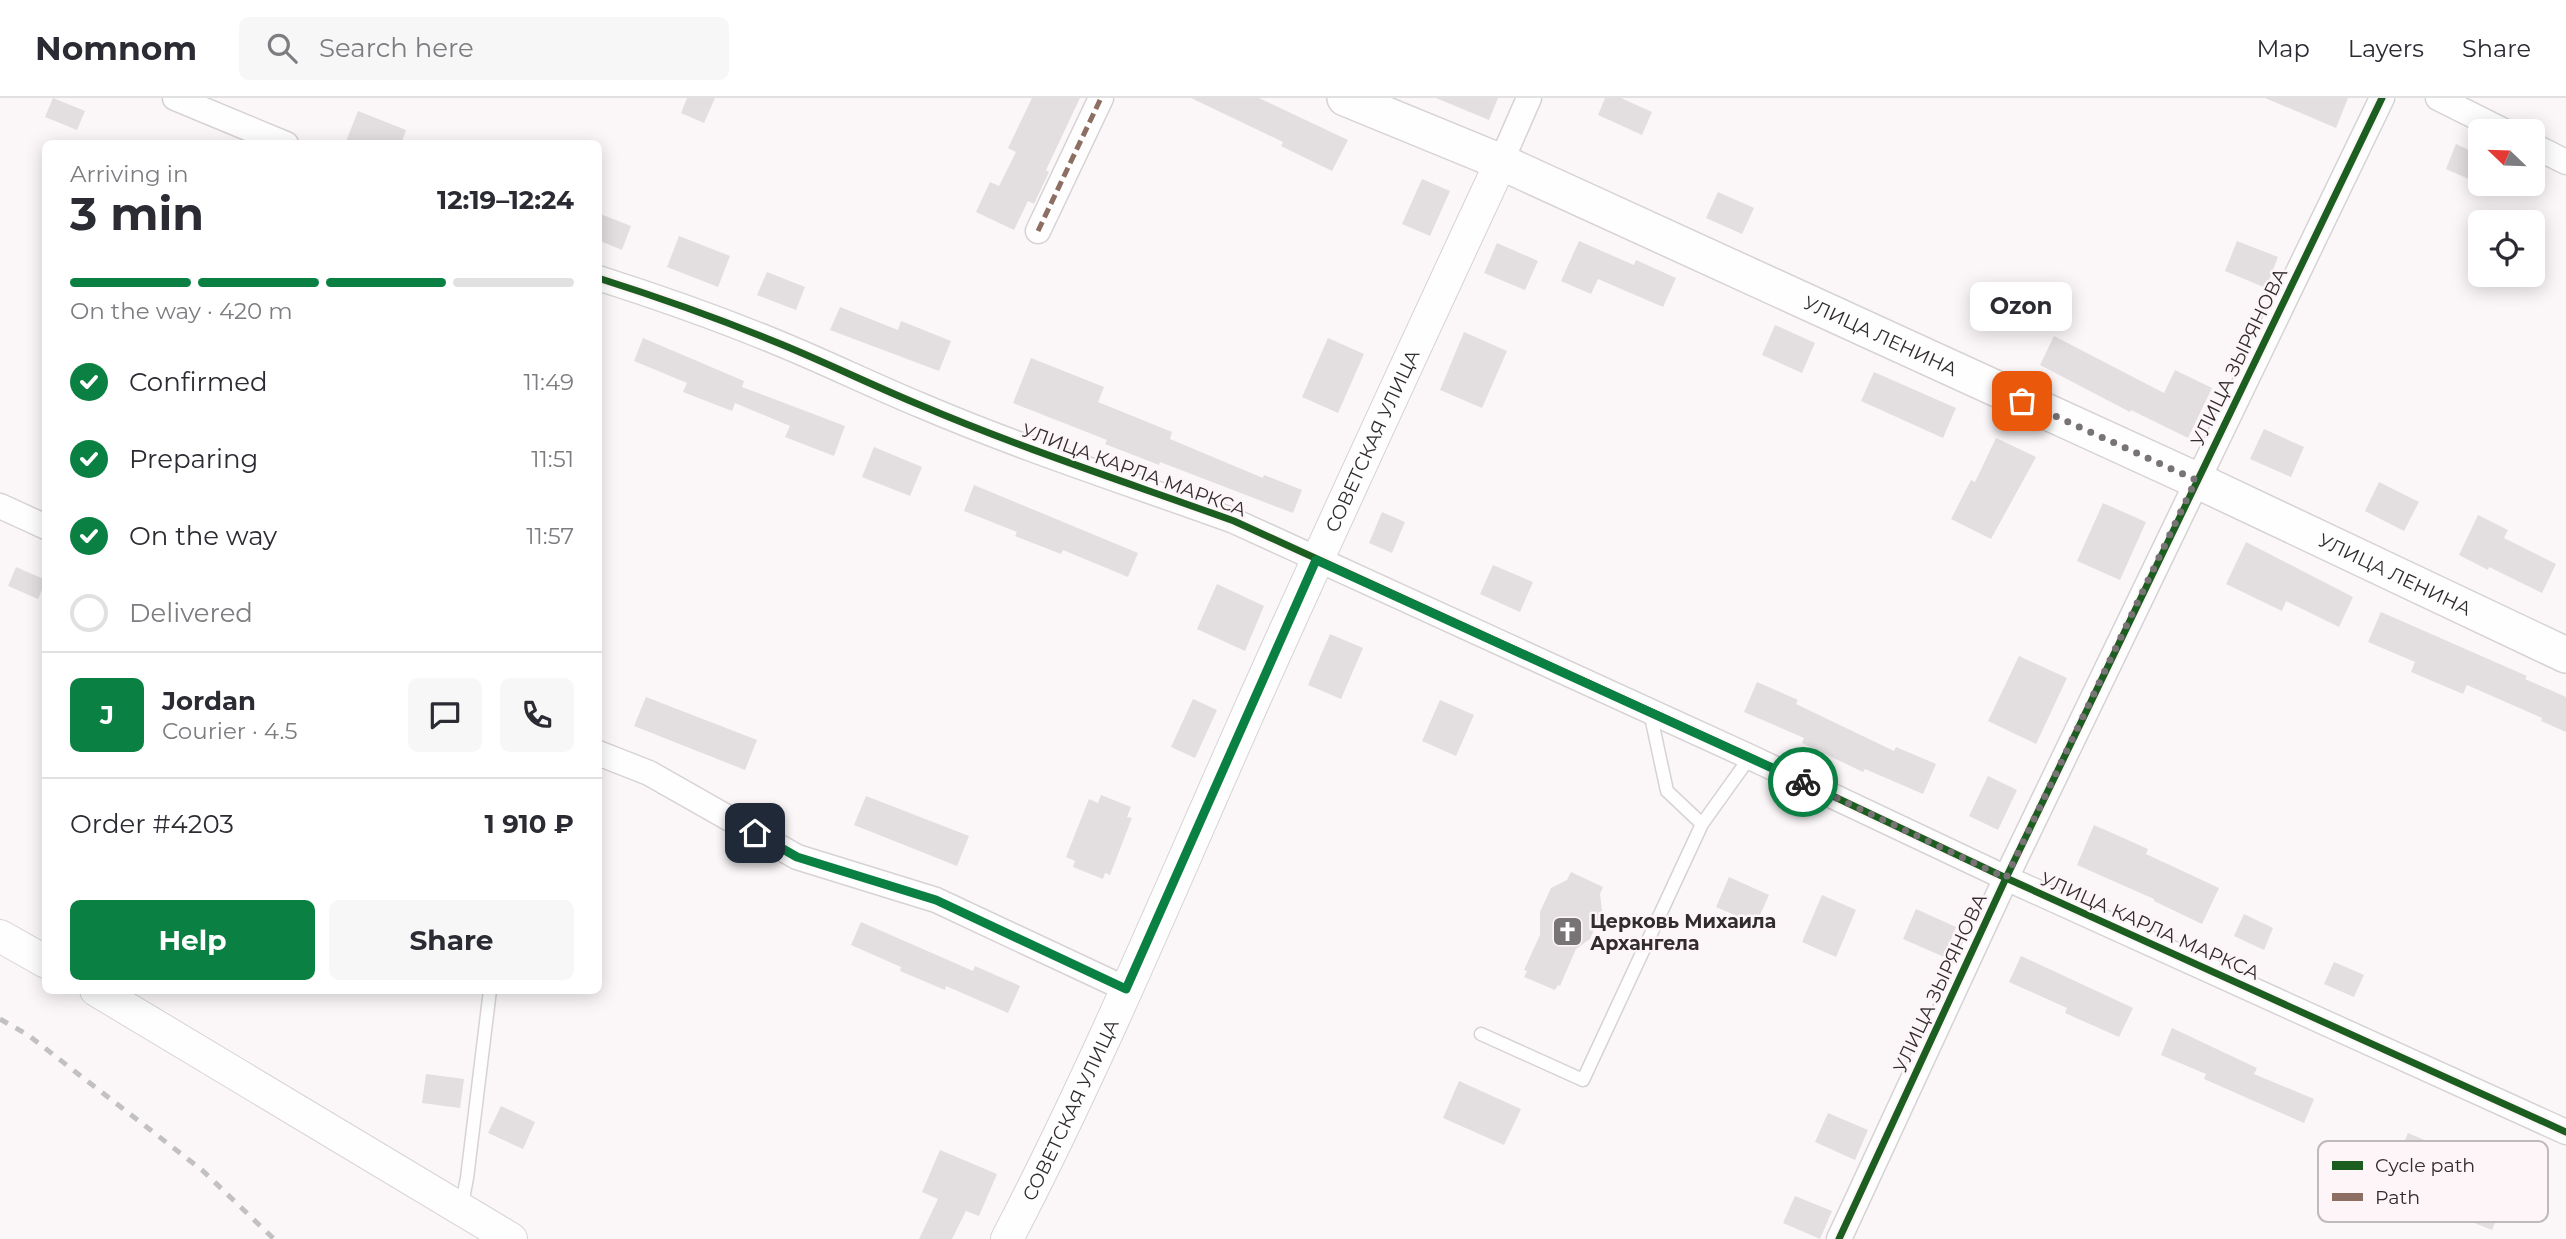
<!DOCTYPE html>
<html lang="en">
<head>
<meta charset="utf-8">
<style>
	:root { --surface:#fff; --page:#f7f7f7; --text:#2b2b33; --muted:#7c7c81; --line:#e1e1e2; --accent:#0b8043 }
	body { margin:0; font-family:Montserrat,sans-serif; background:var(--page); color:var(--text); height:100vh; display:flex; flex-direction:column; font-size:26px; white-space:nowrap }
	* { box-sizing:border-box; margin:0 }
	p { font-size:23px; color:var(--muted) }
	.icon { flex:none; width:38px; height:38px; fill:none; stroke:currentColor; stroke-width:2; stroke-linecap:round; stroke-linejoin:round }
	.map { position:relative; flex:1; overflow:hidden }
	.panel { position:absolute; left:42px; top:42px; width:560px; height:854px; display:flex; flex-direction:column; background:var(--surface); border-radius:10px; box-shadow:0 4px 18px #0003 }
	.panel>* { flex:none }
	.needle { width:46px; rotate:293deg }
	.tools { position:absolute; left:2468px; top:21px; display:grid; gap:14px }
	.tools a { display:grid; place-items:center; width:77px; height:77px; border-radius:10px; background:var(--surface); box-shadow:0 4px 18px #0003; font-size:35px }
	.pin { position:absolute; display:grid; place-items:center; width:60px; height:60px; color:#fff; margin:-30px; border-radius:14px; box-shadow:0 4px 10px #0006 }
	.courier { position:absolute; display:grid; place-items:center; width:70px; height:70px; margin:-35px; border:5px solid #0b8043; border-radius:50%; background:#fff; color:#222; box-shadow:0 2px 9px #0007 }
	.bubble { position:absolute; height:49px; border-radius:10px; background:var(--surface); box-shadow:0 4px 18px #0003; font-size:23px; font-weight:700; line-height:49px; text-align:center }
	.headline em { font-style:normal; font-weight:700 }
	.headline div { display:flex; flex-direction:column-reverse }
	.headline { display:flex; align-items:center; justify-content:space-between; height:119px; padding:0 28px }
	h1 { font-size:46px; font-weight:700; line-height:52px }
	.bar { display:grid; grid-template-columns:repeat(4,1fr); gap:10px 7px; align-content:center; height:84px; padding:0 28px }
	.bar i { height:9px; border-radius:5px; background:var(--line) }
	.bar .active { background:var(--accent) }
	.bar p { grid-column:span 4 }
	.line { display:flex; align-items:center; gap:18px; padding:0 28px; border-top:2px solid var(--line) }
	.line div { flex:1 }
	.round { display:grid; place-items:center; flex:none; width:74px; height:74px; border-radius:10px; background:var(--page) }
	ol { padding:0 28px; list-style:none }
	li { display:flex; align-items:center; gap:21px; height:77px }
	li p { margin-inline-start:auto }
	li .icon { padding:7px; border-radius:50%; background:var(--accent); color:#fff; stroke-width:4 }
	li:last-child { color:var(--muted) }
	li i { width:38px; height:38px; border:4px solid var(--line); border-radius:50% }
	.action { display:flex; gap:14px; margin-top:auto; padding:14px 28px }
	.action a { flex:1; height:80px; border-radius:10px; background:var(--accent); color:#fff; font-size:28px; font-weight:700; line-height:80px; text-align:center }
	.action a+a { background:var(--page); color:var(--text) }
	header { display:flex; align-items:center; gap:42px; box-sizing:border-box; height:98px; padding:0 35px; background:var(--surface); border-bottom:2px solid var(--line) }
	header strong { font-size:33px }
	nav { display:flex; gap:38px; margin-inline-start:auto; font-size:24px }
	.search { width:490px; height:63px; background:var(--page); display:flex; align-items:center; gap:18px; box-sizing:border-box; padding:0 24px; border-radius:10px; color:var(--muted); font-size:26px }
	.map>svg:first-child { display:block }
	.building { fill:#e3dedf }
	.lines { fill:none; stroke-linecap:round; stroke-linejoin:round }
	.service-casing { stroke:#d7d2d3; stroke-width:15 }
	.minor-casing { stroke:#d7d2d3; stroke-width:27 }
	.tertiary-casing { stroke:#d7d2d3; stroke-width:34 }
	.secondary-casing { stroke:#d7d2d3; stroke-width:38 }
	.service { stroke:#fefefe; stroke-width:12 }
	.minor { stroke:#fefefe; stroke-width:24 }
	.tertiary { stroke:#fefefe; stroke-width:32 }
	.secondary { stroke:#fefefe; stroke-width:35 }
	.rail { stroke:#c2c1c2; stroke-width:5; stroke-dasharray:9 9; stroke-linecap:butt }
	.quiet { stroke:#8d6e63; stroke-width:5; stroke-dasharray:10 5; stroke-linecap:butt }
	.cycleway-casing { stroke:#fdf5f7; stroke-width:11 }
	.cycleway { stroke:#1b5e20; stroke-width:7 }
	.done { stroke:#787374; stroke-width:7; stroke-dasharray:0 12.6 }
	.route { stroke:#0b8043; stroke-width:9 }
	.labels { text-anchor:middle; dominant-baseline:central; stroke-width:5; stroke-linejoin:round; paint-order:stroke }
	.street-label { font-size:19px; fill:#312c2d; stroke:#fdf5f7 }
	.poi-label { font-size:19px; font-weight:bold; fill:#312c2d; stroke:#fdf5f7; text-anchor:start }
	.key { fill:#fdf5f7; stroke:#c0b9ba; stroke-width:2 }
	.key-label { font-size:19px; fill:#312c2d }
</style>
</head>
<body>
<header>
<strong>Nomnom</strong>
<div class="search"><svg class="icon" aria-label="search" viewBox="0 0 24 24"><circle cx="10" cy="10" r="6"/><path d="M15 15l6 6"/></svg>Search here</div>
<nav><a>Map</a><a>Layers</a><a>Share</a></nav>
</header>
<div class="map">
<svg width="2566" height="1141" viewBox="0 0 2566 1141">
	<rect width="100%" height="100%" fill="#fbf7f8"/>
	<!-- building -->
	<path class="building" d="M53,0l32,13 -8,19 -32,-13z
		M687,0h28l-11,25 -23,-10z
		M1032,0h48l-34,72 3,2 -15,32 -6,-3 -14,29 -38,-18 14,-30 9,4 17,-34 -8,-4z
		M1191,0h68l89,42 -16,31 -51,-25 2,-4z
		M1436,0h62l-9,22z
		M1605,0h16l31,14 -10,23 -44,-20z
		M2265,0h83l-12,30z
		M358,13l48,19 -5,14h-56z
		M2456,46l24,11v29l-34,-15z
		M1422,81l28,12 -20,45 -28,-12z
		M1718,94l36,16 -12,26 -36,-16z
		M598,115l33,13 -9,24 -24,-10z
		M679,138l51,20 -12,31 -51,-20z
		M1579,143l55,24 2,-5 40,18 -13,29 -65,-28 -7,15 -30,-13z
		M2237,143l41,16 -12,31 -41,-17z
		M1497,145l41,18 -13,29 -41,-17z
		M767,174l38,15 -9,23 -39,-15z
		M840,209l58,23 3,-9 50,20 -12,30 -109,-41z
		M1775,227l40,18 -13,30 -40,-18z
		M1464,234l43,19 -25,57 -42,-18z
		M2054,238l110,57 11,-23 37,18 -24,50 -57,-28 -1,2 -90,-47z
		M643,240l101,43 -2,6 103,39 -11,30 -49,-19 5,-11 -55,-23 -3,8 -49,-19 4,-9 -53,-22z
		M1328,240l36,16 -26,59 -36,-16z
		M1031,260l73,29 -6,15 74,30 -2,7 93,39 1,-3 38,15 -9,23 -133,-51 -1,3 -54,-21 2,-4 -94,-37z
		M1874,274l82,36 -13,30 -82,-37z
		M2264,331l40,18 -13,30 -41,-18z
		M1996,340l40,19 -45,82 -40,-20 20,-39 4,2z
		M874,349l48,20 -12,29 -48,-19z
		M2379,384l40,20 -15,29 -39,-20z
		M974,387l164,68 -10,24 -65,-27 -2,4 -46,-18 2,-4 -53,-21z
		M2103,405l43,19 -26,58 -43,-19z
		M1382,414l23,10 -13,31 -23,-10z
		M2478,417l30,15 -4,8 52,26 -14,29 -53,-26 -1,3 -29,-15z
		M2246,444l107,55 -14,30 -53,-26 -4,10 -56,-27z
		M1493,467l40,17 -13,30 -40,-18z
		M16,469l30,13 -8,19 -30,-13z
		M1217,486l47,22 -19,45 -48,-22z
		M2381,514l146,64 -2,3 41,18v35l-25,-11 1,-3 -75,-33 -4,9 -52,-22 4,-10 -47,-20z
		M1330,536l33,14 -22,51 -33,-14z
		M2019,558l48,22 -31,66 -48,-23z
		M1757,584l41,18 -2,4 98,47 2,-4 40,17 -13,30 -58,-25 -2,3 -61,-29 2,-5 -60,-26z
		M646,599l111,43 -12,30 -111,-44z
		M1193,601l24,11 -22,48 -24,-11z
		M1440,602l34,15 -18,41 -34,-15z
		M1988,678l29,14 -19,40 -29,-14z
		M1101,697l30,12 -4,10 5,1 -22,57 -5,-2 -2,6 -30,-12 2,-6 -9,-4 23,-58 9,4z
		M866,698l103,40 -12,30 -103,-41z
		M2094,727l54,24 -2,5 73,34 -17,36 -48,-23v-2l-77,-34z
		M1571,774l32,15 -3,7 2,17 -12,28 -14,10 -16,37 -2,-1 -3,5 -31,-13 3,-6 -3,-1 16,-35v-23l11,-24 16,-8z
		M1729,779l40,18 -13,29 -40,-17z
		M1822,797l34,15 -20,47 -34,-15z
		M1916,811l40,18 -12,30 -41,-18z
		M2244,816l29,14 -9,22 -30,-14z
		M861,824l112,49 2,-5 45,20 -12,27 -62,-27 -1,4 -45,-19 1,-4 -50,-22z
		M2021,858l112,52 -14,29 -54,-24 2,-5 -58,-26z
		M2334,864l30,13 -10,22 -30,-13z
		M2172,930l85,40 -3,6 60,25 -10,24 -100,-44 2,-5 -45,-19z
		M426,976l38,5 -4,29 -38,-5z
		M1459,983l62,28 -17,36 -61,-27z
		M501,1008l34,16 -12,27 -35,-16z
		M1828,1015l40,17 -13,30 -40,-18z
		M2408,1035l21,9 -12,28 -21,-8z
		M940,1052l57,24 -18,42 -13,-5 -14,28h-33l19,-40 -16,-7z
		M2479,1079l30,13 -17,40 -30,-12z
		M1795,1098l37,15 -12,28 -37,-16z"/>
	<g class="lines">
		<defs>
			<path id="service" d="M1650,614l17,79 35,33
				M1481,936l102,46 119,-256 48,-67
				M461,1111l6,-31 23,-188"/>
			<path id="minor" d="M175,0l111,46
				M2438,0l66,33
				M2532,47l34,17
				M1501,64l28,-64
				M1038,133l63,-133
				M598,180c63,20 125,42 185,67 46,19 91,41 137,60 103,44 209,78 314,116l516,236 256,121 560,254
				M0,408l46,21
				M598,655l51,20 148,84 139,43 190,89
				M1839,1141l167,-361 376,-780"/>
			<g id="tertiary">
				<path d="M0,838l46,26"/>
				<path d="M96,892l415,249"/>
				<path id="s1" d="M1007,1141c87,-167 160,-342 236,-514 84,-189 171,-376 258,-563"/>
			</g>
			<g id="secondary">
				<path id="s2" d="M1345,0l156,64 695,318 370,175"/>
			</g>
		</defs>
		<!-- service casing -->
		<use href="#service" class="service-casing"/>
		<!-- minor casing -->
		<use href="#minor" class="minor-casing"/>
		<!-- tertiary casing -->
		<use href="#tertiary" class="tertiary-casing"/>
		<!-- secondary casing -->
		<use href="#secondary" class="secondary-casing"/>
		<!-- service -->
		<use href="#service" class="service"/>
		<!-- minor -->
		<use href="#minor" class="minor"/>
		<!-- tertiary -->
		<use href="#tertiary" class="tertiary"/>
		<!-- secondary -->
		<use href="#secondary" class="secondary"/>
		<!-- rail -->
		<path class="rail" d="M0,921l28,16 174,135 72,69"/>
		<!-- quiet -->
		<path class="quiet" d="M1038,133l63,-133"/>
		<defs>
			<path id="cycleway" d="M598,180c63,20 125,42 185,67 46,19 91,41 137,60 103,44 209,78 314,116l516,236 256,121 560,254
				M1839,1141l167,-361 376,-780"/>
		</defs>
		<!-- cycleway casing -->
		<use href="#cycleway" class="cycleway-casing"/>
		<!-- cycleway -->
		<use href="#cycleway" class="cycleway"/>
	</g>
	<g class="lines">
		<!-- done -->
		<path class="done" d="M1803,684l203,96 190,-398 -174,-79"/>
		<!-- route -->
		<path class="route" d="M755,735l42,24 139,43 190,89 190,-429 487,222"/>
	</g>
	<!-- icons -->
	<defs>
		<symbol id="church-square" viewBox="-11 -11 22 22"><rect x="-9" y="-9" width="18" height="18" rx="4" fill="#787374" stroke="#fdf5f7"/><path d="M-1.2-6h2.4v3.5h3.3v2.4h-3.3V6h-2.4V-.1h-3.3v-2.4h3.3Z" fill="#fff"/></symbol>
	</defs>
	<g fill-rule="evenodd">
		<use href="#church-square" x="1550" y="816" width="35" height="35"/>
	</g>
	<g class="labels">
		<!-- street labels -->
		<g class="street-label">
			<text stroke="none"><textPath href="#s2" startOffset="586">УЛИЦА ЛЕНИНА</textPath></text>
			<text transform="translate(2239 259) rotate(-64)">УЛИЦА ЗЫРЯНОВА</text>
			<text stroke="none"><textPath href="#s1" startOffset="878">СОВЕТСКАЯ УЛИЦА</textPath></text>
			<text transform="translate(1134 372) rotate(20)">УЛИЦА КАРЛА МАРКСА</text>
			<text stroke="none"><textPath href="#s2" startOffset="1153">УЛИЦА ЛЕНИНА</textPath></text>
			<text transform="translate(2150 828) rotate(24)">УЛИЦА КАРЛА МАРКСА</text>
			<text transform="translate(1940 885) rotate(-65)">УЛИЦА ЗЫРЯНОВА</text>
			<text stroke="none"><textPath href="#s1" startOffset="144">СОВЕТСКАЯ УЛИЦА</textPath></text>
		</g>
		<!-- poi labels -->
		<g class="poi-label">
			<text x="1590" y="823">Церковь Михаила<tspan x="1590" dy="22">Архангела</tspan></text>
		</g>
	</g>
	<!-- legend -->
	<rect x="2318" y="1043" width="230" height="81" rx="10" class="key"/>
	<rect x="2332" y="1063" width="31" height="9" fill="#1b5e20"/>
	<rect x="2332" y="1095" width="31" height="8" fill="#8d6e63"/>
	<g class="key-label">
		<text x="2375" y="1074">Cycle path</text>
		<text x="2375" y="1106">Path</text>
	</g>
</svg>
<div class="tools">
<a><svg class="needle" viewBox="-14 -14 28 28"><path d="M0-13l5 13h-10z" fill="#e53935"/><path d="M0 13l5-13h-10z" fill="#7c7c81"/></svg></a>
<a><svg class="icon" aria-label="locate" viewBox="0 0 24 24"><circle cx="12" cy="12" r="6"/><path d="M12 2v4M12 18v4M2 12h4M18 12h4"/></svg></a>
</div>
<div class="pin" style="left:2022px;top:303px;background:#ea580c"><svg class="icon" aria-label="bag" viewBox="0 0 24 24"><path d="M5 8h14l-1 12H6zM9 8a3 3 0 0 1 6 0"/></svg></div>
<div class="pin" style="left:755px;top:735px;background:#1f2937"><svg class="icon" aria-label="home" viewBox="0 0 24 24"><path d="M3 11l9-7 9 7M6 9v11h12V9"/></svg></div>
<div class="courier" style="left:1803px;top:684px"><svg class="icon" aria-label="bike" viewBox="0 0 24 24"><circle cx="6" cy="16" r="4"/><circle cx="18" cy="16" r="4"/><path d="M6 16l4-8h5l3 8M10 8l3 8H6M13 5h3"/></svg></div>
<div class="bubble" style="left:1970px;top:184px;width:102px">Ozon</div>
<section class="panel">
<div class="headline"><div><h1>3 min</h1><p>Arriving in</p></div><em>12:19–12:24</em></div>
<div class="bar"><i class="active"></i><i class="active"></i><i class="active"></i><i></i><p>On the way · 420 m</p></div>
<ol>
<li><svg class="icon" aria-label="check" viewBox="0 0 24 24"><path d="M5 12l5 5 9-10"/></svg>Confirmed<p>11:49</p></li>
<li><svg class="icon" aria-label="check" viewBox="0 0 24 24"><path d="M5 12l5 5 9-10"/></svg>Preparing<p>11:51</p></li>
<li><svg class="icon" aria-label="check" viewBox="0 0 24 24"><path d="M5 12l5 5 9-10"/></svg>On the way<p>11:57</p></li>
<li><i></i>Delivered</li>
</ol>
<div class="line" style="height:126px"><b class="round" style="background:var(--accent);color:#fff">J</b><div><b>Jordan</b><p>Courier · 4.5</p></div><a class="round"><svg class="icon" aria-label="chat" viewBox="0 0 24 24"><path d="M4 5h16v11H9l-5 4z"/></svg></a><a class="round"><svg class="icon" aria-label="phone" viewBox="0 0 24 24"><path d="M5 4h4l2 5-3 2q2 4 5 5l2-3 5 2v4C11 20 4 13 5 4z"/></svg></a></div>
<div class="line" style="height:91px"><div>Order #4203</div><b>1 910 ₽</b></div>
<div class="action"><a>Help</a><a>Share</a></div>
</section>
</div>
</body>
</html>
